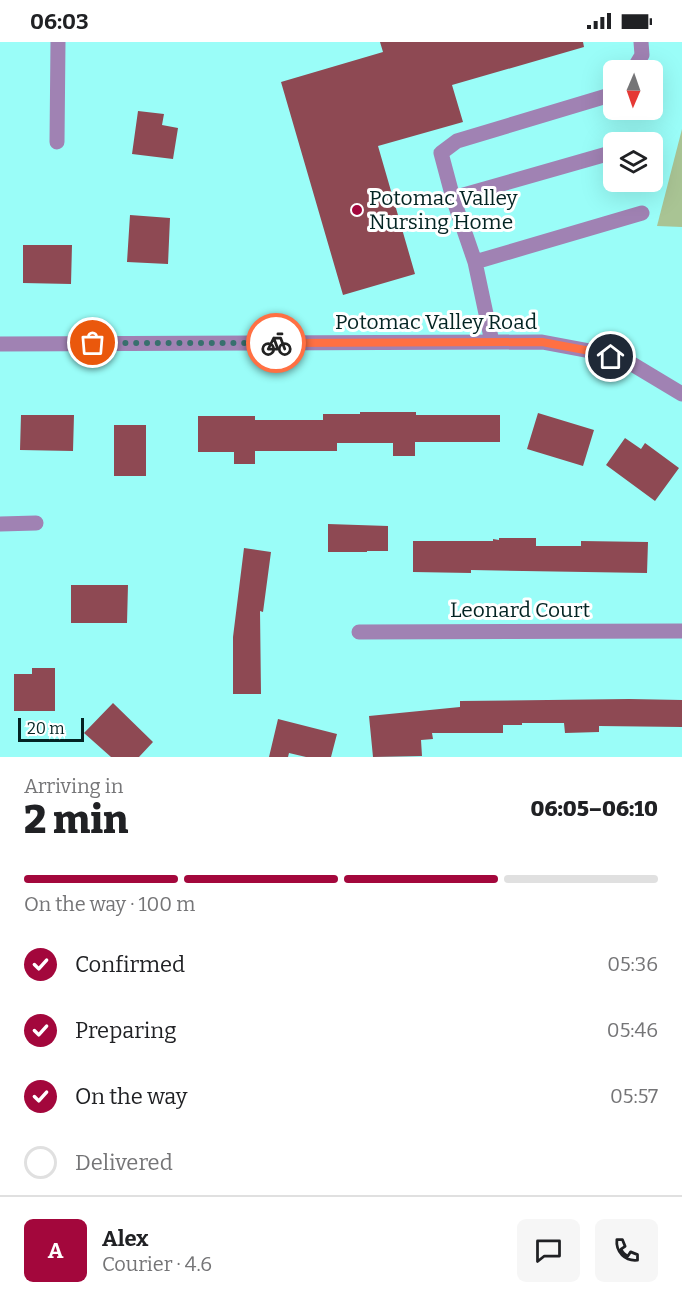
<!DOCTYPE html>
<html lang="en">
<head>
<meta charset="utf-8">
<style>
	:root { --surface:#fff; --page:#f6f6f6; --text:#202124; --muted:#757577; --line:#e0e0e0; --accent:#a3073c }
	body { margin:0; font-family:Bitter,serif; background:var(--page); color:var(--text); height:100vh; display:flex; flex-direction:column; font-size:22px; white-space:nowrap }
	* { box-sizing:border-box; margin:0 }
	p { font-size:20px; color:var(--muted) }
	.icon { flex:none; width:33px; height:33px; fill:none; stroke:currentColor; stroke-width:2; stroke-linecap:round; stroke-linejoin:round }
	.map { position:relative; height:715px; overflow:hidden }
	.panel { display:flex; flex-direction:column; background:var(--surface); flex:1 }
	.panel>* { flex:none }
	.needle { width:39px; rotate:182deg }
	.buttons { position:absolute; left:603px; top:18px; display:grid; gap:12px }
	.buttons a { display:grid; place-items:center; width:60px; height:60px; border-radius:9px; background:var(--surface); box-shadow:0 6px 24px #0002; font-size:30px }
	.scale { position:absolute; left:18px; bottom:15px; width:66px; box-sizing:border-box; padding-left:6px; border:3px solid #032423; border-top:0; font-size:16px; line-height:21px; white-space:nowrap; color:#032423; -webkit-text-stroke:4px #fff; paint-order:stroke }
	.pin { position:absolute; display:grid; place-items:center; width:51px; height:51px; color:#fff; margin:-26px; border:3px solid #fff; border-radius:50%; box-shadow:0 2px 6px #0007 }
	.courier { position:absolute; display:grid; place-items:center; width:60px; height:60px; margin:-30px; border:4px solid #ff7043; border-radius:50%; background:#fff; color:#222; box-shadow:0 2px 8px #0007 }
	.headline em { font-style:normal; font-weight:800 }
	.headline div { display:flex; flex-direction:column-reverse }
	.headline { display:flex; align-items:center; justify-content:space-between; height:102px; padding:0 24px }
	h1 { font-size:39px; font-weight:800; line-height:45px }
	.bar { display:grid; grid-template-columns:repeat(4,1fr); gap:9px 6px; align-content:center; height:72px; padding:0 24px }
	.bar i { height:8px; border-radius:4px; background:var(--line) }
	.bar .on { background:var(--accent) }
	.bar p { grid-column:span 4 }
	.line { display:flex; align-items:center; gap:15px; padding:0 24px; border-top:2px solid var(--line) }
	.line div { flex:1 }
	.round { display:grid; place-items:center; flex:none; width:63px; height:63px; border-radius:9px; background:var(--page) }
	ol { padding:0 24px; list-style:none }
	li { display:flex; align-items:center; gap:18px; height:66px }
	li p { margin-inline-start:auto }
	li .icon { padding:6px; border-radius:50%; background:var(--accent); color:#fff; stroke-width:4 }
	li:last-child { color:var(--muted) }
	li i { width:33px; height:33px; border:3px solid var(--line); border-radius:50% }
	.status { display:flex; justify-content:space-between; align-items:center; height:42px; padding:0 30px; background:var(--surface); direction:ltr }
	.status svg { height:16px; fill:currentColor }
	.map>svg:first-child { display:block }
	.green { fill:#a9c494 }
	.building { fill:#8e4953 }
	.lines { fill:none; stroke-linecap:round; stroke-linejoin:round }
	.minor { stroke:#a082b3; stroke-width:15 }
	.done { stroke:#38706e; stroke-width:6; stroke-dasharray:0 10.8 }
	.route { stroke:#ff7043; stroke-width:8 }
	.poi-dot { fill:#a3073c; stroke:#fff; stroke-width:2 }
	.labels { text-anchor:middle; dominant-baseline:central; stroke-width:6; stroke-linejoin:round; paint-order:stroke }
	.poi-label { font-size:21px; fill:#032423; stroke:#fff; text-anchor:start }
	.street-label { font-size:21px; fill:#032423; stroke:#fff }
</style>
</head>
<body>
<div class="status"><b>06:03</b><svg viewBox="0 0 49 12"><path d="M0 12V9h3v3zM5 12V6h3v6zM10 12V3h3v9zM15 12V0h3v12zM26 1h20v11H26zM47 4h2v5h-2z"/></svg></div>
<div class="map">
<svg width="682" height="715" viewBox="0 0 682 715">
	<rect width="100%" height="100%" fill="#9afdf8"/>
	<!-- green -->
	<path class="green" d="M682,87v98l-25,-1z"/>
	<!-- building -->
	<path class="building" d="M380,0h203l1,5 -132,38 11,37 -85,24 37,128 -72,21 -62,-213 102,-30z
		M138,69l26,3 -2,11 16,3 -5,31 -41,-5z
		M130,173l40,3 -2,46 -41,-2z
		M23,203h49l-1,39 -48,-1z
		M360,370h56v3h84v27h-85v14h-22v-13h-56v8h-82v13h-21v-12h-36v-36h57v4h68v-6h37z
		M538,371l56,17 -11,36 -56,-17z
		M21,373h53l-1,36 -53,-1z
		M114,383h32v51h-32z
		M625,396l16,11 4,-6 34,25 -24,33 -49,-36z
		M328,482l60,2v25h-21v1h-39z
		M499,496h37v8h45v-5l67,1 -1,31 -176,-3v3l-58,-1v-31h80v-2l6,1z
		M244,506l27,4 -8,60 -3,-1 1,83h-28v-57z
		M71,543h57l-1,38h-56z
		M32,626h23v43h-41v-37h18z
		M629,657l53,1v27l-83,-1v6l-34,1 -1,-10h-42v2h-19v8h-71l1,6 -12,1 1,16 -49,1 -4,-41 91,-9v-6z
		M113,661l40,39 -14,15h-28l-27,-24z
		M278,677l59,15 -6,23h-25l-17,-4 -1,4h-19z"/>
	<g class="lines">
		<!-- minor -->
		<path class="minor" d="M633,28l9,-15 -1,-13
			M57,100l1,-100
			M453,156l161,-46
			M475,220l167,-49
			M492,300l-17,-80 -22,-64 -12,-45 16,-12 153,-46 4,-3
			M0,302l542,-2 48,9 42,13 50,30
			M0,482l36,-1
			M359,590l323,-1"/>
	</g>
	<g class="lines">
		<!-- done -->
		<path class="done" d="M93,301h183"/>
		<!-- route -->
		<path class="route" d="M276,301l266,-1 48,9 21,6"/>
	</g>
	<!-- markers -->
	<circle class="poi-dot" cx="357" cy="168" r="6"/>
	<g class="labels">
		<!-- poi labels -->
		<g class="poi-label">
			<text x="369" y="156">Potomac Valley<tspan x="369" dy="24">Nursing Home</tspan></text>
		</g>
		<!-- street labels -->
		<g class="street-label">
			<text x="436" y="280">Potomac Valley Road</text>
			<text x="520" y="568">Leonard Court</text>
		</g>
	</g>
</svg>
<div class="buttons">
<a><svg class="needle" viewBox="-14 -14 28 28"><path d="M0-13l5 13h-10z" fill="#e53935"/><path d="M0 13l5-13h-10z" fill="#757577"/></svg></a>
<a><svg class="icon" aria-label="layers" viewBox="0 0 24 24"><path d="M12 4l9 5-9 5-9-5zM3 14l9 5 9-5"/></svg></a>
</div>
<div class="scale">20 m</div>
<div class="pin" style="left:93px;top:301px;background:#ea580c"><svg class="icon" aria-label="bag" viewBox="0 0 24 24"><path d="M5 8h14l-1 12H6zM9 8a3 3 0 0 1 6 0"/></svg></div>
<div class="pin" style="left:611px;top:315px;background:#1f2937"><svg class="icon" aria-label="home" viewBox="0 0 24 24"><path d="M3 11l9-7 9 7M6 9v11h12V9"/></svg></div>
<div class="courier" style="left:276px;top:301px"><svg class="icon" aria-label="bike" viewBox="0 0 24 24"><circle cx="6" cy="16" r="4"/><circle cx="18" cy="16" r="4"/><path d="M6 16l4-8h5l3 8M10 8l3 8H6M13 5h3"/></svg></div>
</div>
<section class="panel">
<div class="headline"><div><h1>2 min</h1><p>Arriving in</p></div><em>06:05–06:10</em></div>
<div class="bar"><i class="on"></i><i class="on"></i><i class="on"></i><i></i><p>On the way · 100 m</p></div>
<ol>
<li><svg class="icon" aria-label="check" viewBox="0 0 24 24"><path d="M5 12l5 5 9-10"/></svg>Confirmed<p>05:36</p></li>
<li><svg class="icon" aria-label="check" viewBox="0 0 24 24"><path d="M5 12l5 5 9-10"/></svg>Preparing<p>05:46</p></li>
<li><svg class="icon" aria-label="check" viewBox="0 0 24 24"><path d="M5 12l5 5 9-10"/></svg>On the way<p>05:57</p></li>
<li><i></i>Delivered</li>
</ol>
<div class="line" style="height:108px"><b class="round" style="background:var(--accent);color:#fff">A</b><div><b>Alex</b><p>Courier · 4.6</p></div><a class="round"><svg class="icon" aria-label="chat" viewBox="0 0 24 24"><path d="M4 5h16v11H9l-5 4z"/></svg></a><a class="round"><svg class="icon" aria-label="phone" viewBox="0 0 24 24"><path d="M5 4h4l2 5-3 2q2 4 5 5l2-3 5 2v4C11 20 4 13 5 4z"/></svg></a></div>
</section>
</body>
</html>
